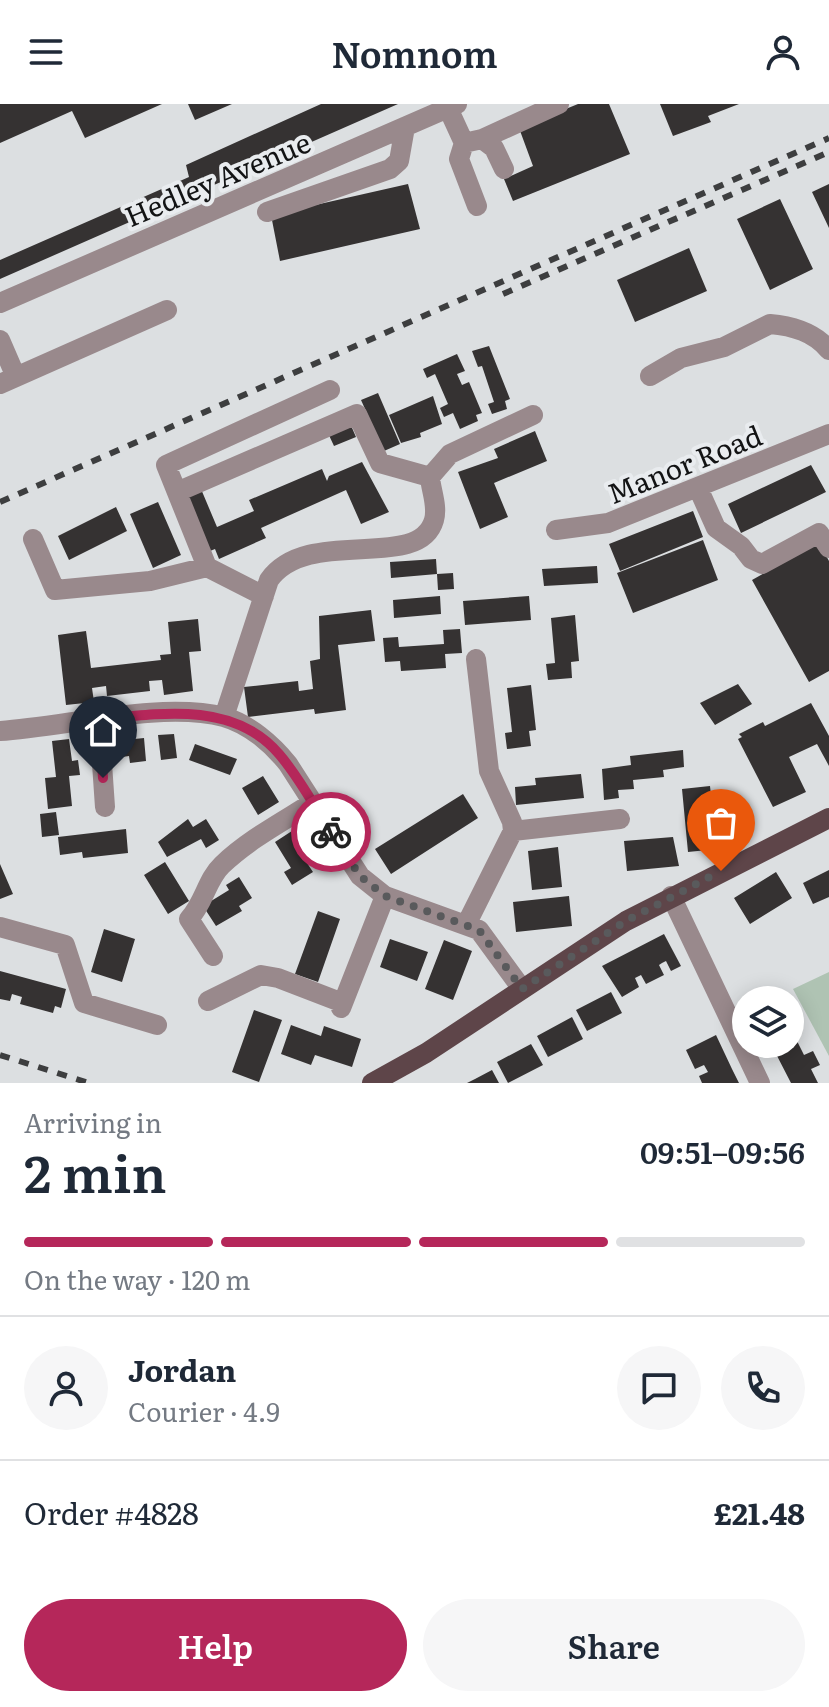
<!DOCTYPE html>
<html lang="en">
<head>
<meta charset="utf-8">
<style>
	:root { --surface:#fff; --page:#f6f6f7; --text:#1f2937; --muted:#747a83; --line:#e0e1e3; --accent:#b5275a }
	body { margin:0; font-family:Literata,serif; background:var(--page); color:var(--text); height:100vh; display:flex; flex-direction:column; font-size:30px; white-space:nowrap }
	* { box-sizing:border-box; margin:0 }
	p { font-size:26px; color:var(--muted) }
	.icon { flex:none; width:44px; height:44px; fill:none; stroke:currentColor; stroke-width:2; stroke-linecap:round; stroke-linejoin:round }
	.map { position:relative; height:979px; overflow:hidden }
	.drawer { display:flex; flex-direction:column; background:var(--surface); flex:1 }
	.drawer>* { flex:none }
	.controls { position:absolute; left:732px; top:882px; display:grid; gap:16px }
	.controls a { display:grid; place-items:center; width:72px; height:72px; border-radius:50%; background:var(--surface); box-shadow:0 4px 20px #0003; font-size:40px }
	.pin { position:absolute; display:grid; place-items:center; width:68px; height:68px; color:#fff; margin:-82px -34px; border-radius:50% 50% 50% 0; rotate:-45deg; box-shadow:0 0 8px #0007 }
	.pin .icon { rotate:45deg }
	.courier { position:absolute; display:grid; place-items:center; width:80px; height:80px; margin:-40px; border:6px solid #b5275a; border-radius:50%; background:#fff; color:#222; box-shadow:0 2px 10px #0007 }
	.headline em { font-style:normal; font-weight:600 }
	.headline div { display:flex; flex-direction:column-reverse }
	.headline { display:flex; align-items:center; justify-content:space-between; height:136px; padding:0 24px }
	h1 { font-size:52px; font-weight:600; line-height:60px }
	.bar { display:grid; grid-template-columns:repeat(4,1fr); gap:12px 8px; align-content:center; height:96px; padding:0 24px }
	.bar i { height:10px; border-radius:6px; background:var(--line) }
	.bar .current { background:var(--accent) }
	.bar p { grid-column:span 4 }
	.line { display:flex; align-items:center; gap:20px; padding:0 24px; border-top:2px solid var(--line) }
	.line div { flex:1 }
	.round { display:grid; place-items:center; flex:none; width:84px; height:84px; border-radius:42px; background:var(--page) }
	.action { display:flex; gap:16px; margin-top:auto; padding:16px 24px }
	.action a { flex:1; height:92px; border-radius:48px; background:var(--accent); color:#fff; font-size:32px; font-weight:600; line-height:92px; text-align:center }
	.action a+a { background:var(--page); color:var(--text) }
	header { display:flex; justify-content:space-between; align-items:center; height:104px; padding:0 24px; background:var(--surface); font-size:36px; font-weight:600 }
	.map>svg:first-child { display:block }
	.green { fill:#afc3b3 }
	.building { fill:#353232 }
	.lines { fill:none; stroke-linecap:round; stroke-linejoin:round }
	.minor { stroke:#99898c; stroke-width:20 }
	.major { stroke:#5e4549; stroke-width:20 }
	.rail { stroke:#3d3e3f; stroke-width:6; stroke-dasharray:10 10; stroke-linecap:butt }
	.done { stroke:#595a5c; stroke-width:8; stroke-dasharray:0 14.4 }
	.route { stroke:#b5275a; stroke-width:10 }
	.labels { text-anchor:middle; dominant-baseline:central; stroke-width:8; stroke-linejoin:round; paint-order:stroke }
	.street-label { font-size:28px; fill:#121314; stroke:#e9ecef }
</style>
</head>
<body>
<header><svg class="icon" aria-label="menu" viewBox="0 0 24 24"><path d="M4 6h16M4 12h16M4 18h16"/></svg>Nomnom<svg class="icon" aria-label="person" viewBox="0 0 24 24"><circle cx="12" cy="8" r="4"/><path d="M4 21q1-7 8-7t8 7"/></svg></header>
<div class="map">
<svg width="829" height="979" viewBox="0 0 829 979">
	<rect width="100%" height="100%" fill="#dcdfe1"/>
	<!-- green -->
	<path class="green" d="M829,868v84l-36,-67z"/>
	<!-- building -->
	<path class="building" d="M0,0h162l-77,34 -13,-27 -72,32z
		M188,0h44l-37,16z
		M321,0h77l-398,175v-19l189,-83 -3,-12z
		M578,0h31l21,50 -117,47 -9,-22 29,-13 -14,-38z
		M660,0h79l-31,12 3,6 -38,14z
		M408,80l12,45 -140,32 -9,-46z
		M829,80v44l-17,-36z
		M780,95l33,70 -43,21 -33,-71z
		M689,144l18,43 -72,31 -18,-42z
		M489,242l21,53 -5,2 2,8 -15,5 -4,-10 6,-2 -12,-36 -4,1 -6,-16z
		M457,250l8,17 -8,3 5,11 7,-3 13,31 -6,2 2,6 -18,8 -7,-16 -9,4 -4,-9 8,-4 -13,-30 -8,4 -4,-9z
		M378,289l22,51 -16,7 -23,-51z
		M433,292l9,28 -22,9 1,4 -20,6 -12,-28z
		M349,317l7,16 -22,9 -7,-15z
		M535,327l12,30 -53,22 14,34 -28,12 -22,-57 40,-14 -4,-9z
		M362,358l27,50 -28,12 -15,-34 -85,38 5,10 -47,21 -4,-10 -5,2 -24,-55 15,-7 16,38 37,-16 -5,-11 73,-31 5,12 2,-5z
		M811,361l15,27 -85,41 -13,-29z
		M158,398l23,53 -28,13 -23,-54z
		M116,403l11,24 -58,29 -11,-24z
		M693,407l10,26 -83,34 -11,-27z
		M703,436l15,40 -85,33 -16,-40z
		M819,439l10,18v110l-20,11 -57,-102z
		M436,455l1,15 -46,4 -1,-16z
		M597,462l1,17 -54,3 -2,-17z
		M453,469l1,16 -16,1 -1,-16z
		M440,492l1,18 -47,4 -1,-18z
		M529,492l2,24 -66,5 -2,-24z
		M371,506l4,31 -37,4 8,65 -31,4 -1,-5 -66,8 -4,-30 54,-6 1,10 14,-2 -3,-28 10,-2 -1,-43z
		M575,511l4,46 -8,1 1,16 -24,2 -2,-16 9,-1 -4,-45z
		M198,515l3,32 -12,1 4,39 -29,4 -2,-15 -13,1 1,10 -43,5 -1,-10 -14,2 2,14 -28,3 -8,-70 28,-4 5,37 70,-8 -1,-5 11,-1 -3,-32z
		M460,525l2,24 -17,1 1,14 -45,3 -1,-10 -15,1 -2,-24 15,-1 1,10 45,-3 -1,-14z
		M738,580l14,20 -37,21 -15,-22z
		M531,581l5,45 -7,1 2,15 -24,3 -2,-16 7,-1 -5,-44z
		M811,599l18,33v30l-12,-22 -28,13 17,35 -33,15 -35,-68 4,-2 -3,-3 24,-12 2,4z
		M174,630l3,24 -16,2 -3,-25z
		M144,634l2,23 -16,2 -1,-7 -21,3 -2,-17z
		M69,635l3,22 6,-1 2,15 -11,1 3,30 -24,3 -3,-31 11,-1 -4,-36z
		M195,640l42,15 -7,16 -41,-15z
		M683,646l1,17 -21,3 1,7 -31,3 1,9 -16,1 1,8 -15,2 -2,-31 29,-4 -1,-9z
		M581,670l3,24 -68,7 -1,-18 21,-2 -1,-7z
		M263,672l16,26 -21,13 -16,-27z
		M710,682l7,63 -29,3 -6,-63z
		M463,690l15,24 -87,56 -16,-25z
		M56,708l3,23 -17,2 -2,-23z
		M188,715l5,8 13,-8 13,21 -13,8 -5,-9 -34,18 -9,-15z
		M126,725l2,24 -45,5 -1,-6 -22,3 -2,-18z
		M295,725l16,26 -6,5 8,12 -21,13 -8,-13 7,-4 -16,-26z
		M673,733l6,29 -52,5 -3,-30z
		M558,743l4,40 -30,3 -4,-39z
		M165,758l24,39 -21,13 -24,-39z
		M0,760l13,30 -13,5z
		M829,766v27l-16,7 -10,-21z
		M776,768l16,26 -42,26 -16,-26z
		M239,773l13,21 -13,8 3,5 -26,15 -13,-20 26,-16 -3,-5z
		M569,792l3,30 -56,6 -3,-30z
		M318,807l22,8 -22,63 -23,-8z
		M104,825l31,10 -13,43 -31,-10z
		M664,830l17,32 -10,5 -5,-10 -4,2 -3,2 5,10 -18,9 -5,-9 -6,3 4,9 -17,10 -20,-31z
		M390,835l38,13 -11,29 -37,-14z
		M444,836l28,11 -19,49 -28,-11z
		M0,867l66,18 -5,19 -6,-2 -2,7 -33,-9 2,-7 -10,-3 -2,7 -10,-2z
		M611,888l11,21 -35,18 -11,-21z
		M254,906l28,10 -23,62 -27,-10z
		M572,913l11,22 -35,18 -11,-21z
		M291,921l30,11 3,-10 37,13 -9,28 -37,-12 -4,10 -30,-11z
		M716,931l16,34 7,14h-37l-3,-7 9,-4 -4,-7 -9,4 -9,-19z
		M796,935l8,16 9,-4 7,14 -9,4 7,14h-27l-17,-33z
		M531,940l12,21 -35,18 -11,-21z
		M492,966l7,13h-32l8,-4z"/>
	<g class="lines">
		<!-- minor -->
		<path class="minor" d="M448,4l16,35
			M482,35l77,-35
			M477,102l-18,-47 5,-16 18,-4 12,9 10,21
			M267,108l123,-43 9,-8 6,-34
			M0,199l457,-199
			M0,236l16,37
			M650,272l31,-18 43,-11 46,-23c23,2 44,8 59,26
			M0,280l167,-74
			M699,386l17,38 25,18 10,13 11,5 57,-31 10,15
			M177,388l180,-78 23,49 50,14 20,-23 83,-39
			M556,426l52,-7 221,-89
			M33,435l22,51 95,-9 57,-14 57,29
			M207,463l-41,-102 164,-75
			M476,555l13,112 23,51 1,9 107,-12
			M224,613l45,-137c39,-55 150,-7 165,-60 4,-14 -3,-29 -4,-43
			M99,616l6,87
			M0,627c65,-4 161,-30 224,-14 25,7 48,27 64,47l72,112 25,20 94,34 43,59
			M671,792l89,187
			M467,819l46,-92
			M0,823l65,18 19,58 73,22
			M213,852l-24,-37c15,-16 18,-40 33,-54 26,-25 60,-43 90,-62
			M208,897l53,-26 17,3 65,25
			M341,904l44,-112"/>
		<!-- major -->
		<path class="major" d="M372,979l54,-30 200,-132 203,-103"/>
		<!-- rail -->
		<path class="rail" d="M503,190l326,-142
			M0,398l829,-364
			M0,951l89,28"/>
	</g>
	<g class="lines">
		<!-- done -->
		<path class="done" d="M331,728l29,44 25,20 94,34 43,59 104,-68 95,-50"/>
		<!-- route -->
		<path class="route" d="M103,674l-4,-58c61,-7 135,-19 180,34 20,23 35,52 52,78"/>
	</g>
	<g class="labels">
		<!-- street labels -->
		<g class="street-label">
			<text transform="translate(217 74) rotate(-23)">Hedley Avenue</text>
			<text transform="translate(684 359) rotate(-22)">Manor Road</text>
		</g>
	</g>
</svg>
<div class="controls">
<a><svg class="icon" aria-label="layers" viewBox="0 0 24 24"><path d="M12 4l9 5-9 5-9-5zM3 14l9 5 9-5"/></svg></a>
</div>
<div class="pin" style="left:721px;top:767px;background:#ea580c"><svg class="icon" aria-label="bag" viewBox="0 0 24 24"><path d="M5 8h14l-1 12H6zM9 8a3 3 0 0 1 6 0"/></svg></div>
<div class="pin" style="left:103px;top:674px;background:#1f2937"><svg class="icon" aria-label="home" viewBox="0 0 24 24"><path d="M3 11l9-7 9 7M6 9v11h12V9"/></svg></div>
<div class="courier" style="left:331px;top:728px"><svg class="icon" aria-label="bike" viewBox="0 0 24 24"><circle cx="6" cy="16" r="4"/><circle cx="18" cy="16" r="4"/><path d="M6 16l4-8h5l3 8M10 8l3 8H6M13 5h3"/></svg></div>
</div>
<section class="drawer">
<div class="headline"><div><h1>2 min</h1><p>Arriving in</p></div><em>09:51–09:56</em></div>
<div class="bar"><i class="current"></i><i class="current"></i><i class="current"></i><i></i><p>On the way · 120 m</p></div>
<div class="line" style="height:144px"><a class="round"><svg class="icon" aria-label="person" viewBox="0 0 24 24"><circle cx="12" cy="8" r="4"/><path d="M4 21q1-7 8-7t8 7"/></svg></a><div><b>Jordan</b><p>Courier · 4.9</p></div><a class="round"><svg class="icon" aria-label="chat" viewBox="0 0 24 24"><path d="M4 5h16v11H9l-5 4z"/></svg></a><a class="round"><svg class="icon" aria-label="phone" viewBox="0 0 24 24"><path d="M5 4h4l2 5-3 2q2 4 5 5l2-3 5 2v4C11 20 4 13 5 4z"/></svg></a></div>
<div class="line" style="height:104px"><div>Order #4828</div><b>£21.48</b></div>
<div class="action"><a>Help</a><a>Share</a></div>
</section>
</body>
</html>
